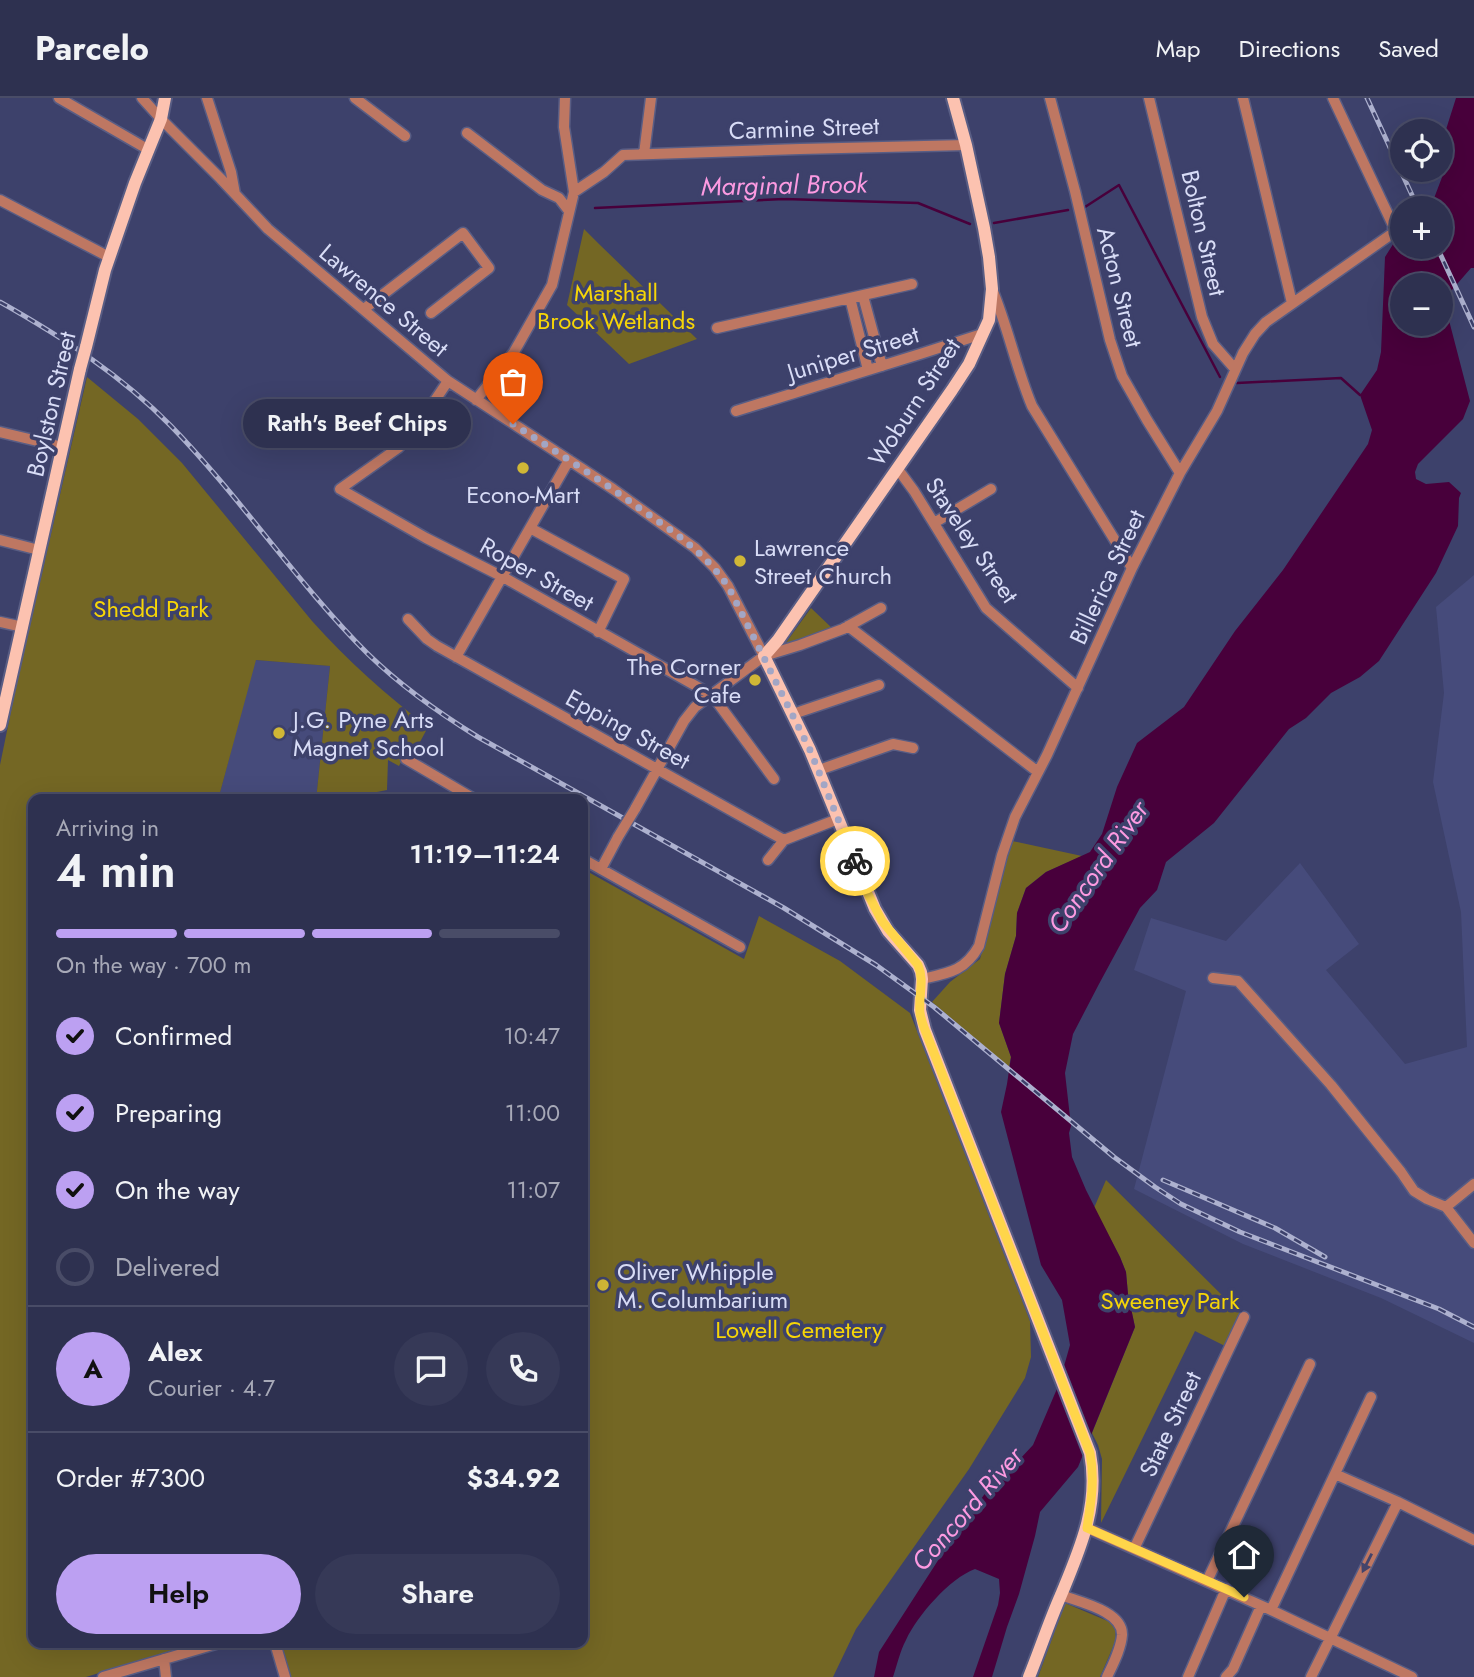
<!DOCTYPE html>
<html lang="en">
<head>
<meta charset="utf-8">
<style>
	:root { --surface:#2e3150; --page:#363957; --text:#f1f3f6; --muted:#a7a9b7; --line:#494c67; --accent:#bca0f2 }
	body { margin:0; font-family:Jost,sans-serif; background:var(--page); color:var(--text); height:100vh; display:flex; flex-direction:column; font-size:26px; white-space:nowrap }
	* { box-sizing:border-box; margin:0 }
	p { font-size:23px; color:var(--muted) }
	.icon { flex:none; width:38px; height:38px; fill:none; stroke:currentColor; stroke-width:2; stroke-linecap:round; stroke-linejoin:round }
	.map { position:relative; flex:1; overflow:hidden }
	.panel { position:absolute; left:28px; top:696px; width:560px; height:854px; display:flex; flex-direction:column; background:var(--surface); border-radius:14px; box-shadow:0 7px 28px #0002,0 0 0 2px var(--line) }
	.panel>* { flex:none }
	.tools { position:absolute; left:1390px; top:21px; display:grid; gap:14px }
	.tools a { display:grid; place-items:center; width:63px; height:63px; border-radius:50%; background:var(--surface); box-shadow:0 7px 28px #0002,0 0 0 2px var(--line); font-size:35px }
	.pin { position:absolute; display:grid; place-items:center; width:60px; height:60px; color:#fff; margin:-72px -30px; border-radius:50% 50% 50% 0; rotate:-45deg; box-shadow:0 0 7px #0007 }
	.pin .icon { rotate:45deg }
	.courier { position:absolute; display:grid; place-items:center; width:70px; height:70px; margin:-35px; border:5px solid #ffd54a; border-radius:50%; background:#fff; color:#222; box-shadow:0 2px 9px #0007 }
	.bubble { position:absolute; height:49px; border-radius:24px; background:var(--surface); box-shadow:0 7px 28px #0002,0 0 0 2px var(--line); font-size:23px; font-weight:600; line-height:49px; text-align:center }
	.overview em { font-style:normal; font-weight:600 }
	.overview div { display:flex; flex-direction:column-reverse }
	.overview { display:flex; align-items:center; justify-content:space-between; height:119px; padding:0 28px }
	h1 { font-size:46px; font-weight:600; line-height:52px }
	.bar { display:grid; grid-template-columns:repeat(4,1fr); gap:10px 7px; align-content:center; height:84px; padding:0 28px }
	.bar i { height:9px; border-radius:5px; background:var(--line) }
	.bar .selected { background:var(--accent) }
	.bar p { grid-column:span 4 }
	.line { display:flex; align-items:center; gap:18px; padding:0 28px; border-top:2px solid var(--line) }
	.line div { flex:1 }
	.round { display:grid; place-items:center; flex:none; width:74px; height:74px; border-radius:37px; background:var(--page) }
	ol { padding:0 28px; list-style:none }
	li { display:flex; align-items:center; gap:21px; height:77px }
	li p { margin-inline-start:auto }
	li .icon { padding:7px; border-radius:50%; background:var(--accent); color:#111; stroke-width:4 }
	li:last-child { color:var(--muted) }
	li i { width:38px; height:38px; border:4px solid var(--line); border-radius:50% }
	.primary-button { display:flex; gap:14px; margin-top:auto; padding:14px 28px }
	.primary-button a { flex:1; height:80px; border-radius:42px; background:var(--accent); color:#111; font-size:28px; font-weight:600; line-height:80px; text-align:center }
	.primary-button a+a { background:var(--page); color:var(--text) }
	header { display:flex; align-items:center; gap:42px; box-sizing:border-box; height:98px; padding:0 35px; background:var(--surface); border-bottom:2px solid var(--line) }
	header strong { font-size:33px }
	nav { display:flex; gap:38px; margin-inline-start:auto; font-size:24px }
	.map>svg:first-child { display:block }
	.built { fill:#464b7b }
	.green { fill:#746724 }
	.water { fill:#48003b; fill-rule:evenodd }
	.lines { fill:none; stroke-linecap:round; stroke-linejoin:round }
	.stream { stroke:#48003b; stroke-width:2.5 }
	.minor-casing { stroke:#595d84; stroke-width:13 }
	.major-casing { stroke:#595d84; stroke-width:16 }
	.minor { stroke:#be7762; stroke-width:10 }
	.major { stroke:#fcc2b0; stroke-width:12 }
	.rail-casing { stroke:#adb1cf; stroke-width:5 }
	.rail { stroke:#3d416b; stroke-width:2.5; stroke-dasharray:8; stroke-linecap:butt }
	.minor-bridge-casing { stroke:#595d84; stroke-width:13; stroke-linecap:butt }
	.major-bridge-casing { stroke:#595d84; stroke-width:16; stroke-linecap:butt }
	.minor-bridge { stroke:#be7762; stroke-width:10 }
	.major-bridge { stroke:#fcc2b0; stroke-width:12 }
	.oneway { fill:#43446b }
	.done { stroke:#a2a6c5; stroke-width:7; stroke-dasharray:0 12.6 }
	.route { stroke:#ffd54a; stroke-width:9 }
	.poi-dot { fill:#d0b736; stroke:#3d416b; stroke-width:2.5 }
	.labels { text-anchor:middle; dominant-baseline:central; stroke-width:7; stroke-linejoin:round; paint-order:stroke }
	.street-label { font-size:24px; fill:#d8dcf6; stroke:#3d416b }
	.park-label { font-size:24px; fill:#f6d507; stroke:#3d416b }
	.poi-label { font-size:24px; fill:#d8dcf6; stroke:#3d416b; text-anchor:start }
	.water-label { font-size:26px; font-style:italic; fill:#fc9ae1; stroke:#3d416b }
</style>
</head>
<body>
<header>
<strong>Parcelo</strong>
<nav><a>Map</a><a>Directions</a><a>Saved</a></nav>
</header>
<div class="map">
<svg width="1474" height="1579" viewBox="0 0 1474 1579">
	<rect width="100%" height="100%" fill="#3d416b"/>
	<!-- built -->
	<path class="built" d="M1474,477v768l-93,-45 -138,-54 -109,-55 52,-198 -52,-21 17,-52 75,23 74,-78 59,81 -33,26 79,94 62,-17 -6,-135 -28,-130 11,-89 -8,-86z
		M255,562l75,6 -14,134h-98z"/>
	<!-- green -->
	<path class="green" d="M584,131l15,15 98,95 -68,25 -62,-59z
		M87,279l51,42 44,44 130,158c36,40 74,74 116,106l-15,28 -7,-3 -7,14 -11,-6 -1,30 -25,5 1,5h-47l14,-134 -74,-6 -38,140h-185v843h163l-110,34h-86v-912l17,-83z
		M811,510l22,21 -48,15z
		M1012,743l70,15 -36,16 -20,16 -9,25 -1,23 -11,38 -6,49 12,34 -2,10 -77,-65 18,-20 30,-23z
		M583,771l161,90 15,-43 81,45 70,52 120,308 1,36 -6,21 -56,91 -113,160 -23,48h-547l-10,-34h307z
		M1106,1082l138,137 -15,31 -34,-17 -94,192 1,-64 -4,-14 -6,-12 43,-106 -7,-33 -2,-22 -6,-15 -26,-49z
		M1065,1505l45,19 5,5 1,13 -16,37h-62z"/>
	<!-- water -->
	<path class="water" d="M1456,0h18v170h-3l-20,23 -6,14 25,96 -7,18 -45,45 -3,8 1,7 10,5 23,-2 12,11 -2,5 -1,28 -22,47 -57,88 -19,16 -29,16 -25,25 -17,11 -75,94 -48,39 -9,28 -17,18 -41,76 -26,50 -8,39 6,53 -2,7 3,24 14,33 34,67 6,15 2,22 7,33 -57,140 -38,45 -5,24 -16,58 -12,33 -15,50h-19l25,-72 2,-12 -1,-14 -24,-10c-25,9 -58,47 -69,71 -6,11 -9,25 -13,37h-19l5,-25 67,-104 50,-70 12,-6 25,-27 26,-61 11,-39 -8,-45 -21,-35 -40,-153 6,-28 4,-27 -12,-34 6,-49 11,-38 1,-23 9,-25 20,-16 44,-20 12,-18 15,-47 20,-44 47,-36 51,-76 48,-61 85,-126 4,-14 -12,-35 17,-25 4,-18 4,-95 17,-27v17h38v-39h-15l8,-7 11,-29 -1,-33zM1402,187h38v39h-38z"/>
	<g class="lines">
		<!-- stream -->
		<path class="stream" d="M1085,109l34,-22 101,192
			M595,110l189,-9 134,4 52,21
			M994,125l74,-13
			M1237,285l104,-5 19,17"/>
		<defs>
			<path id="minor" d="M59,0l90,52
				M142,0l19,21 59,59 48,51 180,152 165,108 82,59 20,20 13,18 36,70
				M207,0l24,74 4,22
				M355,0l50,38
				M1050,0l25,93 35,149 12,36 25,44 33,53
				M1149,0l53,219 11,27 22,25
				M1243,0l49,205
				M467,35l75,57 17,8 10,13
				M644,56l7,-56
				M574,94l30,-20 19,-17 177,-6 166,-4
				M0,102l109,57
				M992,191c16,38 24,79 40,117l100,162
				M863,198l19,70
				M850,200l18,72
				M364,211l99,-76 26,35 -58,45
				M717,230l195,-44
				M448,283l-33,49 -17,18 -58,41 86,49 77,39 209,118 62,84
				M476,302l38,-48 38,-67 22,-93 -10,-65 1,-29
				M736,313l184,-57 62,-20
				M0,334l63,15
				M897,370l17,23 72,117 92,80
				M934,425l57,-34
				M530,430l94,51 -26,53
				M0,442l39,10
				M408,521l19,20 10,7 347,194 54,-21
				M0,524l23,5
				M848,528l190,146
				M456,559l113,-197
				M793,616l86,-29
				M406,661l70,41
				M819,672l74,-26 20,4
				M635,711l49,-88 11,-14 69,-51 36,-11 43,-16 38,-21
				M583,761l157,88
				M768,762l16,-20
				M601,771l17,-32
				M1213,880l25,3 93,104 70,87 13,19 13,8 19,8 28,36
				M922,881c27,-6 43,-8 57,-33l23,-91 13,-38 32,-62 85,-187 48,-95 37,-62 26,-58 12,-19 11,-12 127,-89v-8l-60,-127
				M1446,1109l28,-23
				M1335,1376l63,28 76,38
				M1087,1430l184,82 141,67
				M1134,1451l110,-232
				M1207,1483l103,-217
				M1061,1497c18,7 62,16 61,40 -1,14 -9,29 -15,42
				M1271,1512l100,-213
				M275,1545l10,34
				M164,1561l2,18
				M103,1579l116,-34
				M1188,1579l38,-88
				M1226,1579l7,-8 28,-63
				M1311,1579l87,-175"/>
			<path id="major" d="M953,0l13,47 18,83 5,29 3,32 -3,31 -20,44 -17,26 -174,250 -14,16 46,94 65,159 13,22 30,34 3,7 1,7 -2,31 5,20 165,423c10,52 -10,96 -29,142 -12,27 -21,55 -32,82
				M86,249l19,-77 30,-87 26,-64 4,-21
				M0,627l80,-356"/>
		</defs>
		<!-- minor casing -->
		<use href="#minor" class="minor-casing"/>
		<!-- major casing -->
		<use href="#major" class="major-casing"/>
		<!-- minor -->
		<use href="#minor" class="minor"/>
		<!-- major -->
		<use href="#major" class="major"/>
		<defs>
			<path id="rail" d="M1367,0l51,110
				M1437,149l37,80
				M0,204c62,35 121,73 171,124 70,72 126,157 197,228 33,32 71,59 110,83l306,171 92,57 58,42 180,150 41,30 26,17 59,28 199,77 35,18
				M1163,1082l112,48 50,29"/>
		</defs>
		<!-- rail casing -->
		<use href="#rail" class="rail-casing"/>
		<!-- rail -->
		<use href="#rail" class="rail"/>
		<defs>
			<path id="minor-bridge" d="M618,739l17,-28"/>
			<path id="major-bridge" d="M80,271l6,-22"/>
		</defs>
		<!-- minor-bridge casing -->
		<use href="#minor-bridge" class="minor-bridge-casing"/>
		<!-- major-bridge casing -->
		<use href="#major-bridge" class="major-bridge-casing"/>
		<!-- minor-bridge -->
		<use href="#minor-bridge" class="minor-bridge"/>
		<!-- major-bridge -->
		<use href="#major-bridge" class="major-bridge"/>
	</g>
	<!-- one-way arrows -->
	<defs><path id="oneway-solid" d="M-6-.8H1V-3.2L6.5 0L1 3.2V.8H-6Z" transform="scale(1.75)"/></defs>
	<use class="oneway" href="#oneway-solid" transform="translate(1367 1465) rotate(117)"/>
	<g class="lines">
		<!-- done -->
		<path class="done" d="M513,326c42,27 85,54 126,84 36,25 63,42 89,78l82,164 45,111"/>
		<!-- route -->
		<path class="route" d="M855,763l13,33 14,27 36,44c7,16 0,31 2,48 1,6 3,12 5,17l165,423c5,26 1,50 -3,75l157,69"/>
	</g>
	<!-- markers -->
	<g class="poi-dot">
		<circle cx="523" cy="370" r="7"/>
		<circle cx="740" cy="463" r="7"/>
		<circle cx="755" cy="582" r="7"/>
		<circle cx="279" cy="635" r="7"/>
		<circle cx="603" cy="1187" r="7"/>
	</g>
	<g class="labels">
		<!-- street labels -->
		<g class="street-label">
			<text transform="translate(804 30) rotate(-2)">Carmine Street</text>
			<text transform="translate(1204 135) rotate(77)">Bolton Street</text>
			<text transform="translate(1120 189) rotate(76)">Acton Street</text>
			<text transform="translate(384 202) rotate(40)">Lawrence Street</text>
			<text transform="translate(853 255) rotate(-17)">Juniper Street</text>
			<text transform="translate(914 304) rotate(-57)">Woburn Street</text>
			<text transform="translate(51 306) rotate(-77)">Boylston Street</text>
			<text transform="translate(972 442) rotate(56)">Staveley Street</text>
			<text transform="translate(537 476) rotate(29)">Roper Street</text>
			<text transform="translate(1107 479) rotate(-65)">Billerica Street</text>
			<text transform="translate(628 631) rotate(29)">Epping Street</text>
			<text transform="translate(1170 1326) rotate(-65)">State Street</text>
		</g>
		<!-- park labels -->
		<g class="park-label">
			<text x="616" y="194">Marshall<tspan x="616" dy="28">Brook Wetlands</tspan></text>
			<text x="151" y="510">Shedd Park</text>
			<text x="1170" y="1202">Sweeney Park</text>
			<text x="799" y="1231">Lowell Cemetery</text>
		</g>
		<!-- poi labels -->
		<g class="poi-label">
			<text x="523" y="396" text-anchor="middle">Econo-Mart</text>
			<text x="754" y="449">Lawrence<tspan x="754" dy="28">Street Church</tspan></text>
			<text x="741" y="568" text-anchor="end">The Corner<tspan x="741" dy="28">Cafe</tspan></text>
			<text x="293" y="621">J.G. Pyne Arts<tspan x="293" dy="28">Magnet School</tspan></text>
			<text x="617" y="1173">Oliver Whipple<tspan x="617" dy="28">M. Columbarium</tspan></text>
		</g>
		<!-- water labels -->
		<g class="water-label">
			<text transform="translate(784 87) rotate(-1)">Marginal Brook</text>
			<text transform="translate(1098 769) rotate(-55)">Concord River</text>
			<text transform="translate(967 1411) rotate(-49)">Concord River</text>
		</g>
	</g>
</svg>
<div class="tools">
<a><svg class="icon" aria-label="locate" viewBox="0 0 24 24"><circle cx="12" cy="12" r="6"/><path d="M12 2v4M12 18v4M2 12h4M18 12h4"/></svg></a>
<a>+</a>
<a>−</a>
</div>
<div class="pin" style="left:513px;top:326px;background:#ea580c"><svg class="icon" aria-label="bag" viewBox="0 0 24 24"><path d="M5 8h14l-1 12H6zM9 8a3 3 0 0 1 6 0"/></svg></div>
<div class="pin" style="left:1244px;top:1499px;background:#1f2937"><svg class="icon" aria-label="home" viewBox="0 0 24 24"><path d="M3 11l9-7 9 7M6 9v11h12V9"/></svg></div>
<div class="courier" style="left:855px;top:763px"><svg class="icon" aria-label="bike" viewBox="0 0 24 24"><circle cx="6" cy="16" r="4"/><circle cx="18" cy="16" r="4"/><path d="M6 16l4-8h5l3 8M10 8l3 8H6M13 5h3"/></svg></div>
<div class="bubble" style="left:243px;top:301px;width:228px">Rath's Beef Chips</div>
<section class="panel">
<div class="overview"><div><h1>4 min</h1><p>Arriving in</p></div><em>11:19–11:24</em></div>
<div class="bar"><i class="selected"></i><i class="selected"></i><i class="selected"></i><i></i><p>On the way · 700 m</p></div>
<ol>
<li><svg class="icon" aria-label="check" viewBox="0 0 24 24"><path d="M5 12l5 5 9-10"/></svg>Confirmed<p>10:47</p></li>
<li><svg class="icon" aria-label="check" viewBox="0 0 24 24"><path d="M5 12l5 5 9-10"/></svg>Preparing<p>11:00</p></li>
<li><svg class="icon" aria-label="check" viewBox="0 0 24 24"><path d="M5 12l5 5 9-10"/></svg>On the way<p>11:07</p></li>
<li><i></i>Delivered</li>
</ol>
<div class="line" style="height:126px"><b class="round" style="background:var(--accent);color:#111">A</b><div><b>Alex</b><p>Courier · 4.7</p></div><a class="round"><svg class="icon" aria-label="chat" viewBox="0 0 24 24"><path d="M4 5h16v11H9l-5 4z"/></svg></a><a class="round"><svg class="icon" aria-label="phone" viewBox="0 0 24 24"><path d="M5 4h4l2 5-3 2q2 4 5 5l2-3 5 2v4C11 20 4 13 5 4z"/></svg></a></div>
<div class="line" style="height:91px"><div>Order #7300</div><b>$34.92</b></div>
<div class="primary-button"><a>Help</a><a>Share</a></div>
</section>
</div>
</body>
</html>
